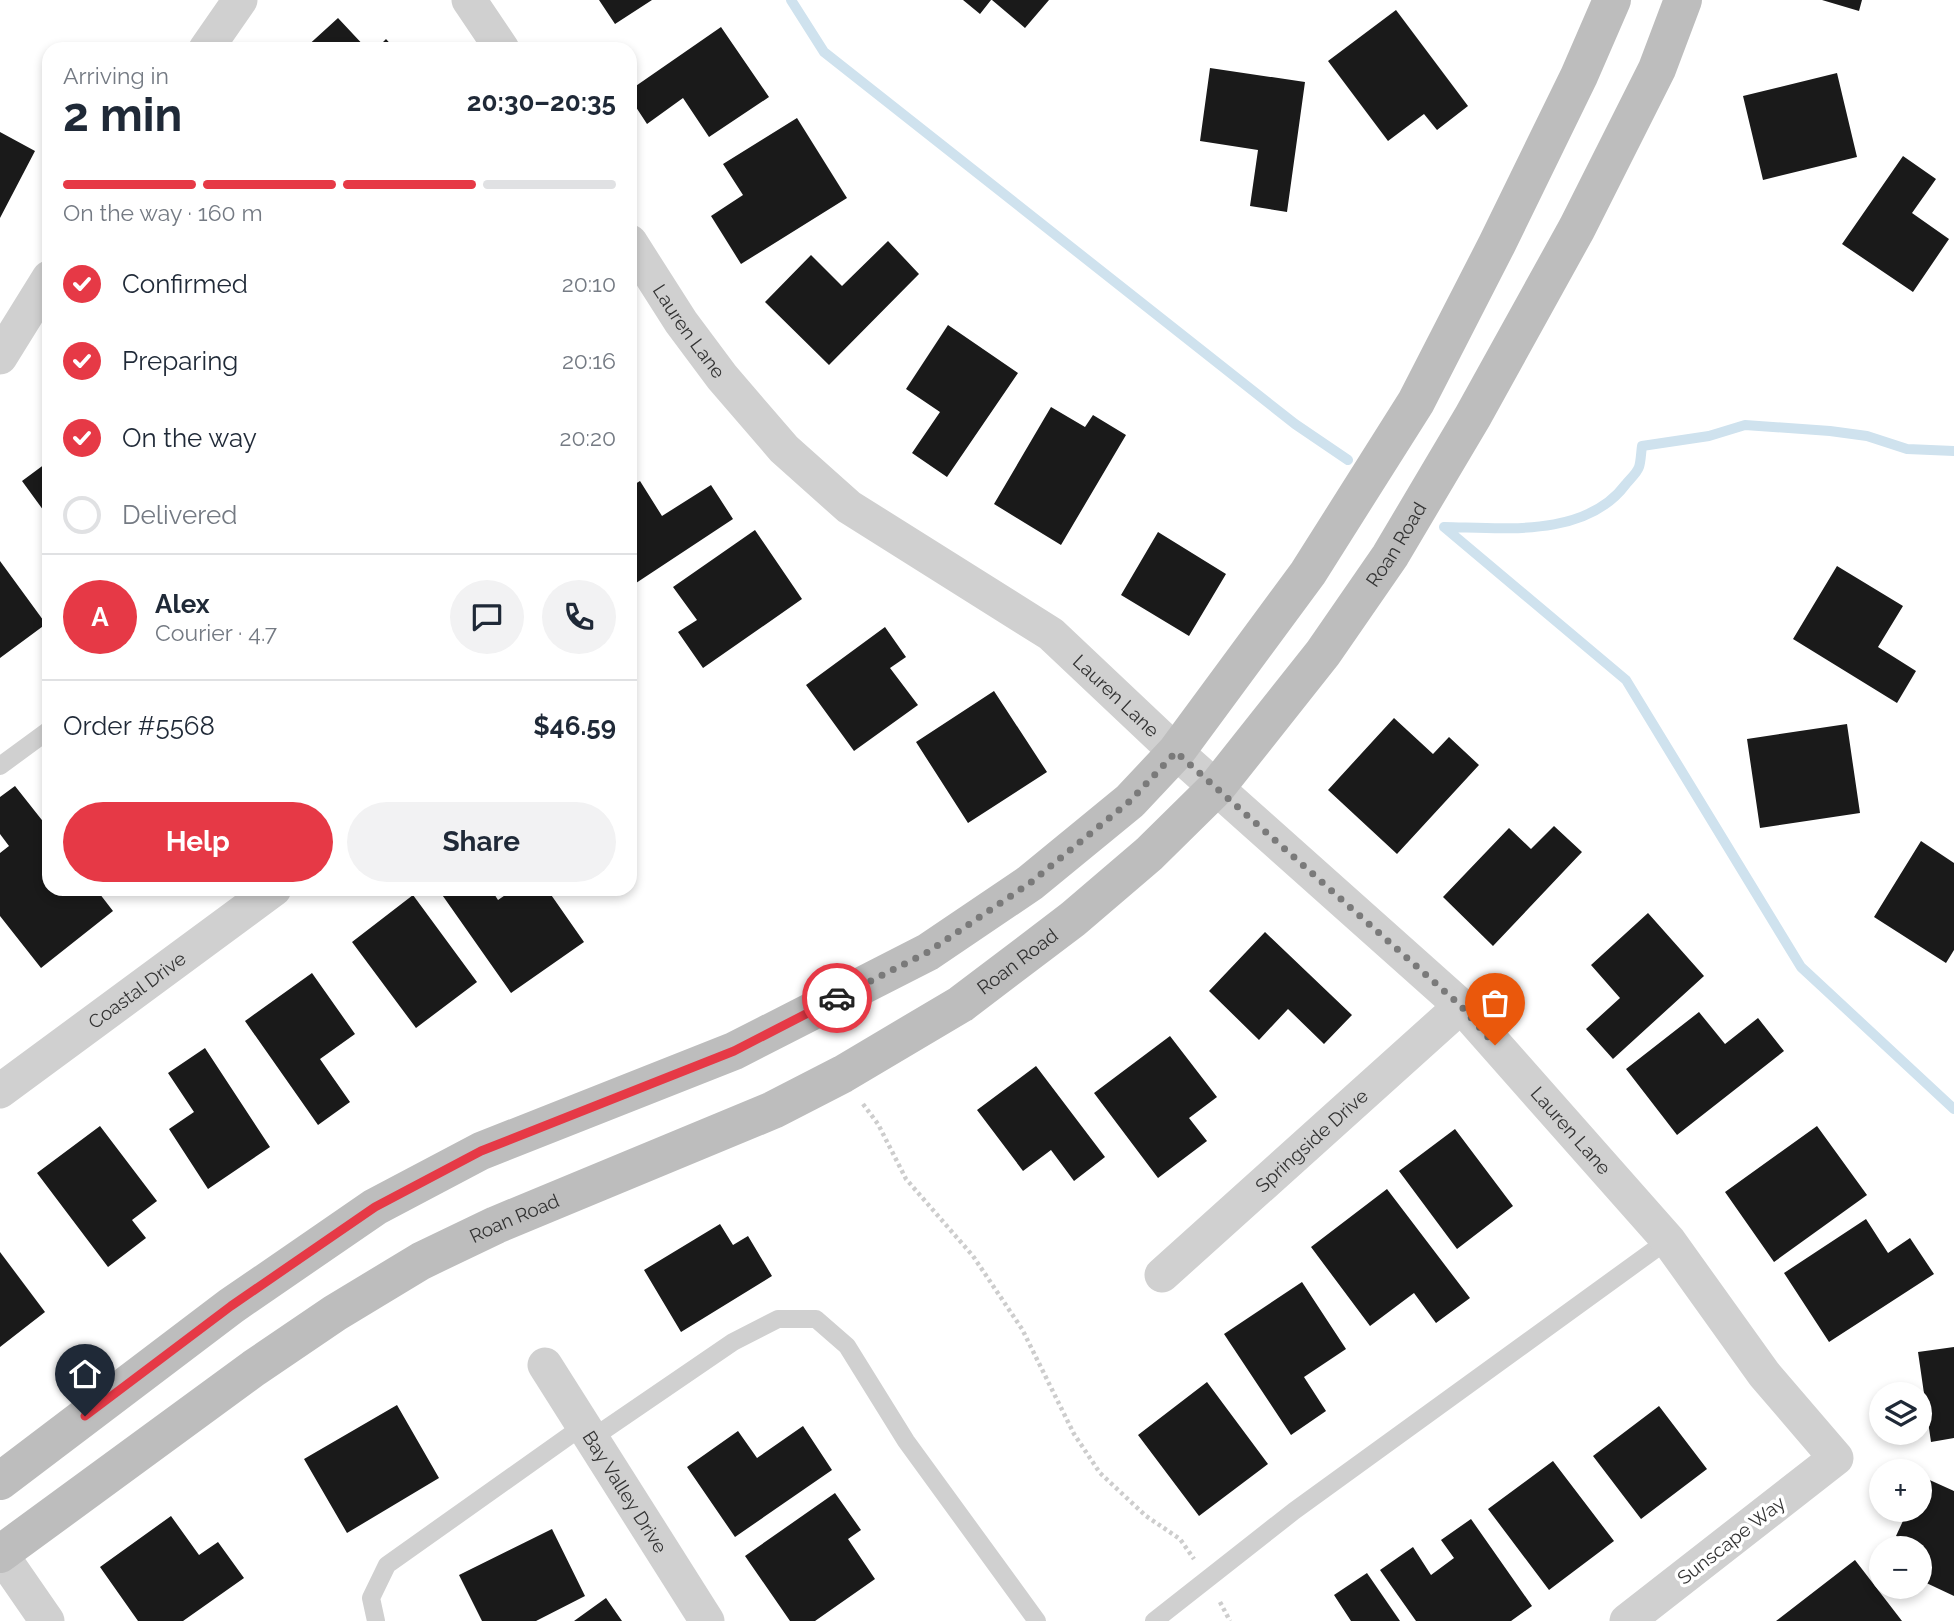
<!DOCTYPE html>
<html lang="en">
<head>
<meta charset="utf-8">
<style>
	:root { --surface:#fff; --page:#f2f2f3; --text:#1f2937; --muted:#747a83; --line:#e0e1e3; --accent:#e63946 }
	body { margin:0; font-family:Raleway,sans-serif; background:var(--page); color:var(--text); height:100vh; display:flex; flex-direction:column; font-size:26px; white-space:nowrap }
	* { box-sizing:border-box; margin:0 }
	p { font-size:23px; color:var(--muted) }
	.icon { flex:none; width:38px; height:38px; fill:none; stroke:currentColor; stroke-width:2; stroke-linecap:round; stroke-linejoin:round }
	.map { position:relative; flex:1; overflow:hidden }
	.sheet { position:absolute; left:42px; top:42px; width:595px; height:854px; display:flex; flex-direction:column; background:var(--surface); border-radius:21px; box-shadow:0 4px 10px #0003 }
	.sheet>* { flex:none }
	.buttons { position:absolute; left:1869px; top:1382px; display:grid; gap:14px }
	.buttons a { display:grid; place-items:center; width:63px; height:63px; border-radius:50%; background:var(--surface); box-shadow:0 4px 10px #0003; font-size:35px }
	.pin { position:absolute; display:grid; place-items:center; width:60px; height:60px; color:#fff; margin:-72px -30px; border-radius:50% 50% 50% 0; rotate:-45deg; box-shadow:0 0 7px #0007 }
	.pin .icon { rotate:45deg }
	.courier { position:absolute; display:grid; place-items:center; width:70px; height:70px; margin:-35px; border:5px solid #e63946; border-radius:50%; background:#fff; color:#222; box-shadow:0 2px 9px #0007 }
	.summary em { font-style:normal; font-weight:700 }
	.summary div { display:flex; flex-direction:column-reverse }
	.summary { display:flex; align-items:center; justify-content:space-between; height:119px; padding:0 21px }
	h1 { font-size:46px; font-weight:700; line-height:52px }
	.bar { display:grid; grid-template-columns:repeat(4,1fr); gap:10px 7px; align-content:center; height:84px; padding:0 21px }
	.bar i { height:9px; border-radius:5px; background:var(--line) }
	.bar .on { background:var(--accent) }
	.bar p { grid-column:span 4 }
	.line { display:flex; align-items:center; gap:18px; padding:0 21px; border-top:2px solid var(--line) }
	.line div { flex:1 }
	.round { display:grid; place-items:center; flex:none; width:74px; height:74px; border-radius:37px; background:var(--page) }
	ol { padding:0 21px; list-style:none }
	li { display:flex; align-items:center; gap:21px; height:77px }
	li p { margin-inline-start:auto }
	li .icon { padding:7px; border-radius:50%; background:var(--accent); color:#fff; stroke-width:4 }
	li:last-child { color:var(--muted) }
	li i { width:38px; height:38px; border:4px solid var(--line); border-radius:50% }
	.cta { display:flex; gap:14px; margin-top:auto; padding:14px 21px }
	.cta a { flex:1; height:80px; border-radius:42px; background:var(--accent); color:#fff; font-size:28px; font-weight:700; line-height:80px; text-align:center }
	.cta a+a { background:var(--page); color:var(--text) }
	.map>svg:first-child { display:block }
	.lines { fill:none; stroke-linecap:round; stroke-linejoin:round }
	.stream { stroke:#cfe2ee; stroke-width:10 }
	.building { fill:#1a1a1a }
	.path { stroke:#cdcdcd; stroke-width:4.5; stroke-dasharray:3.5 3.5; stroke-linecap:butt }
	.lane { stroke:#d0d0d0; stroke-width:18 }
	.street { stroke:#d0d0d0; stroke-width:35 }
	.secondary { stroke:#bdbdbd; stroke-width:38 }
	.done { stroke:#7a7a7a; stroke-width:7; stroke-dasharray:0 12.6 }
	.route { stroke:#e63946; stroke-width:9 }
	.labels { text-anchor:middle; dominant-baseline:central; stroke-width:7; stroke-linejoin:round; paint-order:stroke }
	.street-label { font-size:19px; fill:#333; stroke:#fff }
</style>
</head>
<body>
<div class="map">
<svg width="1954" height="1621" viewBox="0 0 1954 1621">
	<rect width="100%" height="100%" fill="#fff"/>
	<g class="lines">
		<!-- stream -->
		<path class="stream" d="M791,0l33,52 471,372 53,36
			M1444,527l182,153 175,287 153,142
			M1444,527c60,1 142,11 182,-43 4,-5 11,-11 13,-17 2,-6 2,-15 3,-21l67,-10 36,-11 85,6 37,5 40,13 47,2"/>
	</g>
	<!-- building -->
	<path class="building" d="M599,0h53l-37,24z
		M963,0h28l-11,14z
		M992,0h57l-24,28z
		M1822,0h40l-3,11z
		M1396,10l72,96 -31,24 -13,-16 -36,27 -60,-80z
		M338,18l29,31h-63z
		M721,27l48,70 -60,40 -26,-39 -36,26 -17,-26v-8z
		M386,39l9,10h-19z
		M1210,68l95,14 -18,130 -37,-6 8,-56 -58,-9z
		M1837,73l20,84 -94,23 -20,-84z
		M797,118l50,80 -106,66 -30,-48 32,-21 -20,-31z
		M0,132l35,19 -35,67z
		M1903,156l33,23 -24,34 37,26 -36,53 -71,-48z
		M888,241l31,33 -90,91 -64,-63 46,-47 31,31z
		M948,325l70,48 -71,104 -35,-24 28,-41 -34,-23z
		M1051,407l34,20 8,-12 33,20 -65,110 -67,-41z
		M49,461v57l-27,-37z
		M640,481l22,35 49,-31 22,34 -103,68v-100z
		M755,530l47,69 -99,69 -25,-36 19,-12 -24,-33z
		M1158,532l68,42 -37,62 -68,-41z
		M0,561l46,63 -46,34z
		M1837,566l66,40 -25,41 38,24 -19,32 -104,-64z
		M885,627l21,30 -16,11 28,37 -64,46 -48,-66z
		M994,691l53,81 -79,51 -52,-81z
		M1394,718l39,36 16,-17 30,28 -82,89 -69,-64z
		M1847,724l13,89 -100,15 -13,-89z
		M15,786l34,43v60h47l17,22 -72,57 -41,-52v-63l9,-7 -9,-12v-37z
		M1554,826l28,26 -89,94 -50,-49 66,-69 22,21z
		M1921,841l33,22v87l-8,13 -72,-46z
		M438,889h53l7,11 16,-11h33l37,53 -73,51z
		M413,895l64,87 -61,46 -64,-86z
		M1648,913l56,63 -91,83 -27,-30 34,-31 -29,-33z
		M1265,932l87,83 -28,29 -36,-35 -29,31 -50,-49z
		M312,973l43,61 -35,25 30,43 -32,23 -73,-104z
		M1699,1012l26,32 33,-26 26,33 -107,84 -51,-66z
		M1170,1036l47,61 -28,21 18,23 -49,37 -64,-85z
		M205,1048l65,99 -62,42 -39,-60 25,-17 -26,-39z
		M1036,1066l69,91 -31,24 -23,-31 -28,21 -46,-61z
		M100,1126l57,75 -25,19 14,18 -38,29 -71,-94z
		M1817,1126l50,69 -93,67 -49,-70z
		M1455,1129l58,77 -56,43 -58,-78z
		M1387,1189l83,109 -34,25 -22,-30 -44,33 -59,-79z
		M1866,1219l22,34 22,-15 24,36 -105,68 -45,-69z
		M720,1224l13,21 15,-9 24,40 -91,56 -37,-62z
		M0,1252l45,60 -45,35z
		M1302,1282l44,67 -42,28 22,34 -35,24 -67,-101z
		M1954,1347v91l-23,4 -13,-90z
		M1207,1382l61,82 -69,52 -61,-81z
		M397,1405l42,73 -92,55 -43,-74z
		M1659,1406l48,63 -66,50 -48,-63z
		M803,1426l29,44 -97,67 -48,-70 51,-36 19,27z
		M1553,1461l61,80 -65,49 -61,-81z
		M1923,1477l31,14v105l-34,-16v-31l-24,-13 12,-26h12v-26z
		M835,1493l26,37 -13,9 27,40 -60,42h-25l-45,-65z
		M171,1516l28,39 19,-13 26,36 -61,43h-45l-38,-54z
		M1471,1519l61,87 -21,15h-95l-36,-51 33,-23 18,28 23,-17 -13,-18z
		M552,1529l33,67 -49,25h-54l-23,-46z
		M1855,1560l47,61h-126z
		M1367,1573l33,48h-49l-17,-26z
		M606,1598l16,23h-48z"/>
	<g class="lines">
		<!-- path -->
		<path class="path" d="M863,1104l15,20 28,55 67,77 49,73 52,105 26,39 46,43 34,23 14,20
			M1220,1602l10,19"/>
		<!-- lane -->
		<path class="lane" d="M0,766l49,-36
			M591,1439l142,-97 45,-23h38l31,27 59,95 131,180
			M376,1621l-5,-23 16,-33 196,-139
			M1154,1621l140,-110 374,-271"/>
		<!-- street -->
		<g class="street">
			<path d="M469,0l33,49"/>
			<path d="M206,49l34,-49"/>
			<path id="s1" d="M630,242l51,80 41,55 62,72 65,58 202,127 125,118 285,254 207,234 96,134 72,84 -209,163"/>
			<path d="M0,357l49,-79"/>
			<path id="s2" d="M0,1091l274,-202"/>
			<path id="s3" d="M1162,1275l299,-269"/>
			<path id="s4" d="M545,1365l162,256"/>
			<path d="M0,1553l47,68"/>
		</g>
		<!-- secondary -->
		<g class="secondary">
			<path d="M0,1481l231,-175 144,-99 106,-56 253,-100 194,-99 102,-69 100,-82 46,-49 132,-179 108,-171 81,-158 82,-168 33,-76"/>
			<path id="s5" d="M0,1554l254,-186 81,-55 86,-52 75,-36 277,-115 70,-36 118,-70 112,-85 76,-65 67,-66 107,-135 67,-97 83,-140 104,-188 80,-159 26,-69"/>
		</g>
	</g>
	<g class="lines">
		<!-- done -->
		<path class="done" d="M837,998l91,-46 102,-69 100,-82 46,-49 285,254 34,39"/>
		<!-- route -->
		<path class="route" d="M85,1416l146,-110 144,-99 106,-56 253,-100 103,-53"/>
	</g>
	<g class="labels">
		<!-- street labels -->
		<g class="street-label">
			<text stroke="none"><textPath href="#s1" startOffset="107">Lauren Lane</textPath></text>
			<text stroke="none"><textPath href="#s5" startOffset="1750">Roan Road</textPath></text>
			<text stroke="none"><textPath href="#s1" startOffset="674">Lauren Lane</textPath></text>
			<text stroke="none"><textPath href="#s5" startOffset="1183">Roan Road</textPath></text>
			<text stroke="none"><textPath href="#s2" startOffset="170">Coastal Drive</textPath></text>
			<text stroke="none"><textPath href="#s1" startOffset="1304">Lauren Lane</textPath></text>
			<text stroke="none"><textPath href="#s3" startOffset="201">Springside Drive</textPath></text>
			<text stroke="none"><textPath href="#s5" startOffset="616">Roan Road</textPath></text>
			<text stroke="none"><textPath href="#s4" startOffset="150">Bay Valley Drive</textPath></text>
			<text transform="translate(1731 1540) rotate(-38)">Sunscape Way</text>
		</g>
	</g>
</svg>
<div class="buttons">
<a><svg class="icon" aria-label="layers" viewBox="0 0 24 24"><path d="M12 4l9 5-9 5-9-5zM3 14l9 5 9-5"/></svg></a>
<a>+</a>
<a>−</a>
</div>
<div class="pin" style="left:1495px;top:1045px;background:#ea580c"><svg class="icon" aria-label="bag" viewBox="0 0 24 24"><path d="M5 8h14l-1 12H6zM9 8a3 3 0 0 1 6 0"/></svg></div>
<div class="pin" style="left:85px;top:1416px;background:#1f2937"><svg class="icon" aria-label="home" viewBox="0 0 24 24"><path d="M3 11l9-7 9 7M6 9v11h12V9"/></svg></div>
<div class="courier" style="left:837px;top:998px"><svg class="icon" aria-label="car" viewBox="0 0 24 24"><path d="M5 17H2v-5l4-1 3-4h7l3 4 3 1v5h-3M9 17h6M6 11h13"/><circle cx="7" cy="17" r="2"/><circle cx="17" cy="17" r="2"/></svg></div>
<section class="sheet">
<div class="summary"><div><h1>2 min</h1><p>Arriving in</p></div><em>20:30–20:35</em></div>
<div class="bar"><i class="on"></i><i class="on"></i><i class="on"></i><i></i><p>On the way · 160 m</p></div>
<ol>
<li><svg class="icon" aria-label="check" viewBox="0 0 24 24"><path d="M5 12l5 5 9-10"/></svg>Confirmed<p>20:10</p></li>
<li><svg class="icon" aria-label="check" viewBox="0 0 24 24"><path d="M5 12l5 5 9-10"/></svg>Preparing<p>20:16</p></li>
<li><svg class="icon" aria-label="check" viewBox="0 0 24 24"><path d="M5 12l5 5 9-10"/></svg>On the way<p>20:20</p></li>
<li><i></i>Delivered</li>
</ol>
<div class="line" style="height:126px"><b class="round" style="background:var(--accent);color:#fff">A</b><div><b>Alex</b><p>Courier · 4.7</p></div><a class="round"><svg class="icon" aria-label="chat" viewBox="0 0 24 24"><path d="M4 5h16v11H9l-5 4z"/></svg></a><a class="round"><svg class="icon" aria-label="phone" viewBox="0 0 24 24"><path d="M5 4h4l2 5-3 2q2 4 5 5l2-3 5 2v4C11 20 4 13 5 4z"/></svg></a></div>
<div class="line" style="height:91px"><div>Order #5568</div><b>$46.59</b></div>
<div class="cta"><a>Help</a><a>Share</a></div>
</section>
</div>
</body>
</html>
